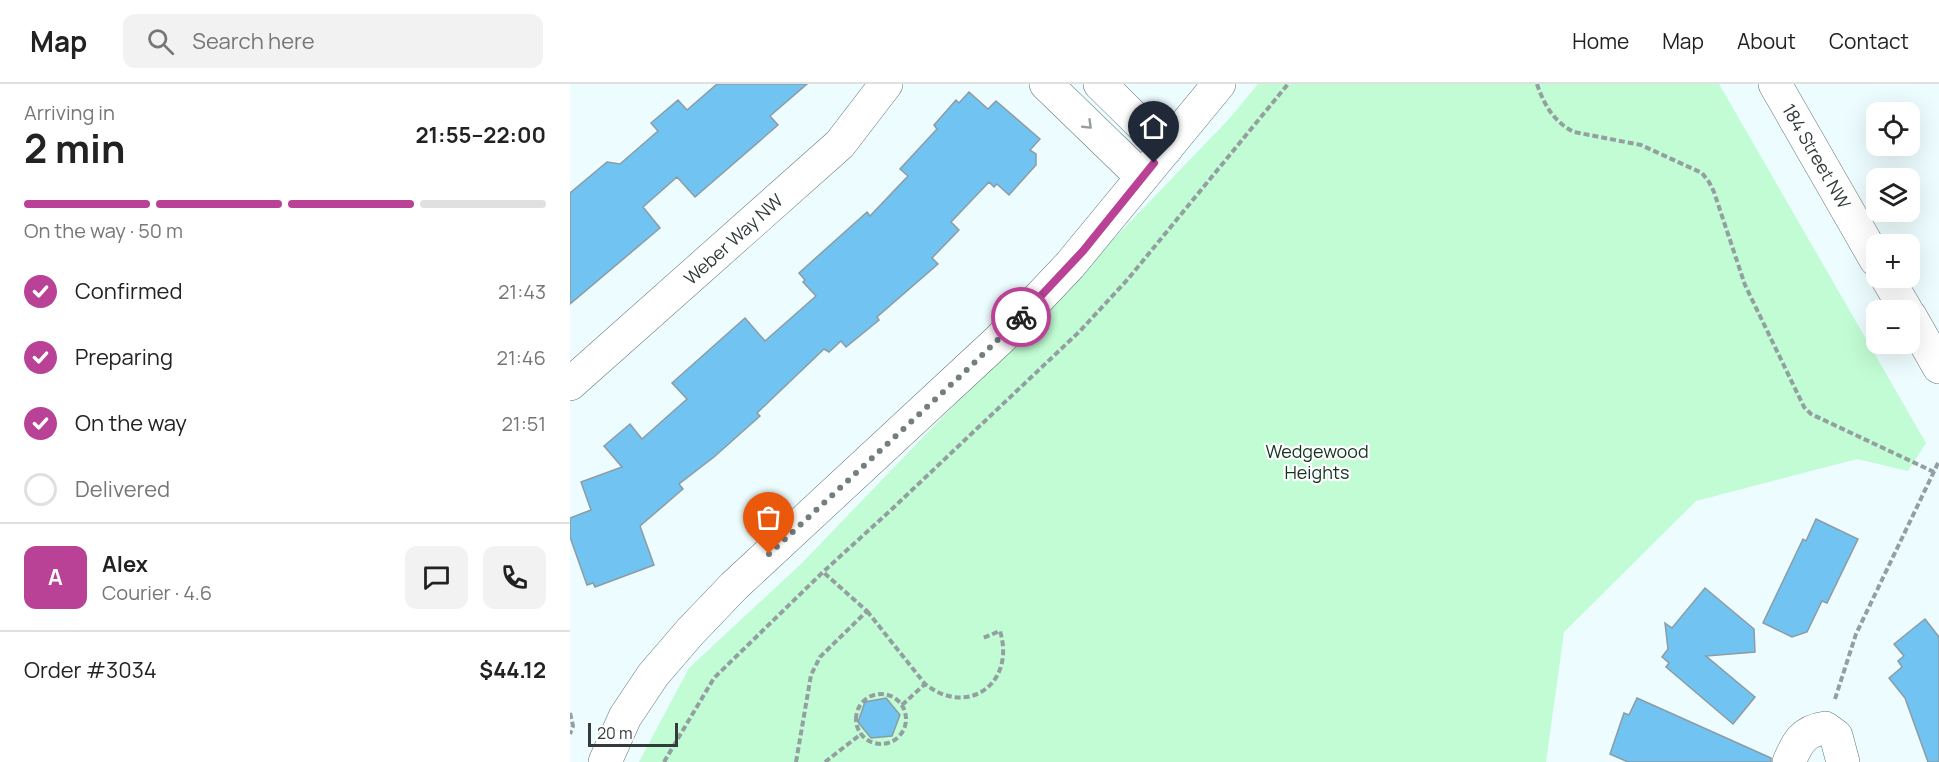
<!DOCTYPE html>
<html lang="en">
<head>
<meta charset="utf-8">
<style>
	:root { --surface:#fff; --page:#f2f2f2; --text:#222; --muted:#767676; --line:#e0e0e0; --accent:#ba4296 }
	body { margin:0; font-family:Manrope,sans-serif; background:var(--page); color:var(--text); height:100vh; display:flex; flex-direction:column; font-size:22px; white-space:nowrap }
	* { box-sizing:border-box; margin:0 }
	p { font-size:20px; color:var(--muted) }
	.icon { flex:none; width:33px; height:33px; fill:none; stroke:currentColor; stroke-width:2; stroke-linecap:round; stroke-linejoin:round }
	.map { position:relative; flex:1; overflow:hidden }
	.drawer { display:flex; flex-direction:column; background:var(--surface); width:570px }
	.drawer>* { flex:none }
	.buttons { position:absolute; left:1296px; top:18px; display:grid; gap:12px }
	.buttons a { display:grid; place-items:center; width:54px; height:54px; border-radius:12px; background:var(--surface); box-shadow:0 6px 24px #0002; font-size:30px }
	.scale { position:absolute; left:18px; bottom:15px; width:90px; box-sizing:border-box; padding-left:6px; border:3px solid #333a3b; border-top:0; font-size:16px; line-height:21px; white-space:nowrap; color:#333a3b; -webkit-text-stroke:4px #fff; paint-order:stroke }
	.pin { position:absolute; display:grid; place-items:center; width:51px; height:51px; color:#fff; margin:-62px -26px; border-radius:50% 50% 50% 0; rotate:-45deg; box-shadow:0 0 6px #0007 }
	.pin .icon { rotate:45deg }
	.courier { position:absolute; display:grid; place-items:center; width:60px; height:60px; margin:-30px; border:4px solid #ba4296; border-radius:50%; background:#fff; color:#222; box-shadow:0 2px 8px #0007 }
	.head em { font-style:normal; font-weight:700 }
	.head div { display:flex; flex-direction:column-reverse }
	.head { display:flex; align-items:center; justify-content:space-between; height:102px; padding:0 24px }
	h1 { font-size:39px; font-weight:700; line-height:45px }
	.bar { display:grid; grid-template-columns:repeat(4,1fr); gap:9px 6px; align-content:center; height:72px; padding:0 24px }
	.bar i { height:8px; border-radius:4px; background:var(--line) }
	.bar .selected { background:var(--accent) }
	.bar p { grid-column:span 4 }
	.line { display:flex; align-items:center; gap:15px; padding:0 24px; border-top:2px solid var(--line) }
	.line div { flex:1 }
	.round { display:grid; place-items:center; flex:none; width:63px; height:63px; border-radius:12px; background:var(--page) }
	ol { padding:0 24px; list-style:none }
	li { display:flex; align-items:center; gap:18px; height:66px }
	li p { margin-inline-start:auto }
	li .icon { padding:6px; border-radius:50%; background:var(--accent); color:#fff; stroke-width:4 }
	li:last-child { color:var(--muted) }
	li i { width:33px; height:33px; border:3px solid var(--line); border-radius:50% }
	header { display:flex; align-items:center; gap:36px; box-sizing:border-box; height:84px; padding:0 30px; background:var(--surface); border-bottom:2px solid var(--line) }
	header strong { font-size:28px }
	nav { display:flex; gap:33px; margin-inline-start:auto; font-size:21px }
	.search { width:420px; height:54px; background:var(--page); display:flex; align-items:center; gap:15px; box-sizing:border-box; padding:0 21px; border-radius:12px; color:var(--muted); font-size:22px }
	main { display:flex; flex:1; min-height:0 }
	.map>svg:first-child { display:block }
	.green { fill:#c1fcd4 }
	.building { fill:#71c4f2; stroke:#8d9ba3; stroke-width:1.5 }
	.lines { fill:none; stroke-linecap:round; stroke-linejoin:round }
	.minor-casing { stroke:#657578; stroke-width:34 }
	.tertiary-casing { stroke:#657578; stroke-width:34 }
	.path { stroke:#939fa0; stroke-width:4; stroke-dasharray:6 3; stroke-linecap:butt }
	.minor { stroke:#fff; stroke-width:33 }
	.tertiary { stroke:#fff; stroke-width:33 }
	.oneway { stroke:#999c9d }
	.done { stroke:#747e7f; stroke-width:6; stroke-dasharray:0 10.8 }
	.route { stroke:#ba4296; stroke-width:8 }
	.labels { text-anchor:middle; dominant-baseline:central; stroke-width:4.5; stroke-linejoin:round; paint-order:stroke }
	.street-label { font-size:18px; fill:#333a3b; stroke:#fff }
	.park-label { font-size:18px; fill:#12331f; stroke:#fff }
</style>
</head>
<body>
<header>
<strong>Map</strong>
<div class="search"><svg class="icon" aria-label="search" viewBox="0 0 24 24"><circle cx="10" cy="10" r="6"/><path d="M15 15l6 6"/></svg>Search here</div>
<nav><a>Home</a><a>Map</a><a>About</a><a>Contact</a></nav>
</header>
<main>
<section class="drawer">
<div class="head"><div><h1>2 min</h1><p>Arriving in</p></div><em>21:55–22:00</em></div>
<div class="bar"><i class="selected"></i><i class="selected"></i><i class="selected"></i><i></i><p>On the way · 50 m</p></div>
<ol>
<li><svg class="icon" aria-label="check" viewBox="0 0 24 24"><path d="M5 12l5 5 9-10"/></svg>Confirmed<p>21:43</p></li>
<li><svg class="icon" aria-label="check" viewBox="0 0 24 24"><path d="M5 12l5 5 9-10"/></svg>Preparing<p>21:46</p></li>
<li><svg class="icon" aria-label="check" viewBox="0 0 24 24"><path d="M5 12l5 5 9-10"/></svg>On the way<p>21:51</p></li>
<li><i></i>Delivered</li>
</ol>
<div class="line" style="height:108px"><b class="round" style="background:var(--accent);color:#fff">A</b><div><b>Alex</b><p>Courier · 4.6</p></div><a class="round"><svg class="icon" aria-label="chat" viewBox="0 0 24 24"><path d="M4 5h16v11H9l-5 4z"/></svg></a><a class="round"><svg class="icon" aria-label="phone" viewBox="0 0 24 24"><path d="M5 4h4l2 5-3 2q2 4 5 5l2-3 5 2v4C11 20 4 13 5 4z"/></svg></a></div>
<div class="line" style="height:78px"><div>Order #3034</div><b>$44.12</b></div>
</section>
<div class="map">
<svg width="1369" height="678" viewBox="0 0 1369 678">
	<rect width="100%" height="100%" fill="#edfcfe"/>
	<!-- green -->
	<path class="green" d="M688,0h461l207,359 -18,28 -51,-12 -161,42 -132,131 -18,130h-907l50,-94 113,-105 427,-444z"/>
	<!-- building -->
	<path class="building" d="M147,0h90l-37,32 8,9 -83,72 -18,-20 -34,30 17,21 -90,76v-111l37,-31 13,2 38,-33 -7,-8 27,-23 9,10z
		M399,8l19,17 8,-8 44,38 -10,11 6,4v11l-27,30 -12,-11 -3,3 -5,-5 -38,40 8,8 -27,28 6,6 -61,53 2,3 -33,27 -5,-6 -12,11 -5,-3 -67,64 3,3 -46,41 -35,27 4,5 -43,37 14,39 -59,22 -2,-4 -6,2 -17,-48v-19l21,-8 -10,-28 41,-15 -18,-21 26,-22 12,15 45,-40 -15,-16 73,-65 20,23 51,-45 -13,-14 2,-2 -6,-7 68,-61 3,4 38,-40 -8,-7 37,-40 -3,-4 22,-25 3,3z
		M1246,435l42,20 -31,64 -5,-2 -15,31 -15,5 -29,-14 40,-84 3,2z
		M1135,504l49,41 1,23 -49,4 49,41 -22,27 -67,-57 3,-4 -7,-6 6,-8 -3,-26 7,5z
		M1355,535l14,18v125h-11l-23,-64 -16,-20 13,-11 -4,-6 6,-5 -10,-12z
		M316,614l14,17 -8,21 -21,2 -13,-16 7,-20z
		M1067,614l134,60v4h-143l-18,-8 14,-41 5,2z"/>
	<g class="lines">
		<defs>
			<path id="minor" d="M476,0l96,93
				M530,0l66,65
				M1205,0l101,176
				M1317,194l19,32
				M1340,232l29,51
				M0,300l270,-240 46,-60
				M1219,678c8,-19 14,-31 36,-34l11,8 7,26"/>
			<path id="tertiary" d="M35,678l20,-45 28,-42 37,-43 44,-46 266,-247 70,-74 149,-181"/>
		</defs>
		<!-- minor casing -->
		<use href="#minor" class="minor-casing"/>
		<!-- tertiary casing -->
		<use href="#tertiary" class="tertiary-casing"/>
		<!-- path -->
		<path class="path" d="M967,0c7,21 17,38 37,48l67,13 61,28 7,9 5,10 31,93 59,122 7,7 123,58
			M297,527l58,73c43,34 91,-1 75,-53l-17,7
			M286 635a25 25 0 1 1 50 0a25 25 0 1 1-50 0Z
			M1265,615l21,-65 83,-173
			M332,621l23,-21
			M0,629l3,13 -3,8
			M94,678l50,-84 109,-106 69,-63 188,-178 48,-52 160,-195
			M226,678l15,-87 9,-18 47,-46 -44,-39
			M255,678l36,-28"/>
		<!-- minor -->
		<use href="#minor" class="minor"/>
		<!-- tertiary -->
		<use href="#tertiary" class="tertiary"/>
	</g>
	<!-- one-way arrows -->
	<defs><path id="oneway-chevron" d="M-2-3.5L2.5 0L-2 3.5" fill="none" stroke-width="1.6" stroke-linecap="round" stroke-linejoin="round" transform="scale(1.5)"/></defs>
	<use class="oneway" href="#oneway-chevron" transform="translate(518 41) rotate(44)"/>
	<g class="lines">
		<!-- done -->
		<path class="done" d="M199,470l202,-188 50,-49"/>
		<!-- route -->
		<path class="route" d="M451,233l62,-66 71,-88"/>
	</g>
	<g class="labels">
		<!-- street labels -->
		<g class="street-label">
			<text transform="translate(1247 72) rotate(60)">184 Street NW</text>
			<text transform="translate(163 155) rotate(-42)">Weber Way NW</text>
		</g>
		<!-- park labels -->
		<g class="park-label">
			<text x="747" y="367">Wedgewood<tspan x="747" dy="21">Heights</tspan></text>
		</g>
	</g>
</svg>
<div class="buttons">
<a><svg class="icon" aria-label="locate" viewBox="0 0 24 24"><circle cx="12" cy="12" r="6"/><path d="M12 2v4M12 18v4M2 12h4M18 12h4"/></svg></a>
<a><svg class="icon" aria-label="layers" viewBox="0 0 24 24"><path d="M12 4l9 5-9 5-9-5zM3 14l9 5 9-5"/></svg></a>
<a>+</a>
<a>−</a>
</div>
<div class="scale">20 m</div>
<div class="pin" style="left:199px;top:470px;background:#ea580c"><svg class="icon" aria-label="bag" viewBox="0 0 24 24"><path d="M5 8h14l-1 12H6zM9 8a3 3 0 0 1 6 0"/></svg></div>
<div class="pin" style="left:584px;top:79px;background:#1f2937"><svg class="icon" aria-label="home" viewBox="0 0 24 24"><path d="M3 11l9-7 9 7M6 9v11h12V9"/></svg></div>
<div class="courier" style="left:451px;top:233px"><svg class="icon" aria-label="bike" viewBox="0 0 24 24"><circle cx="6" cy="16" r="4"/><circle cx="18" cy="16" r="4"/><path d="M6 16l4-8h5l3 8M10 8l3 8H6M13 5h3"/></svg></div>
</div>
</main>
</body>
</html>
